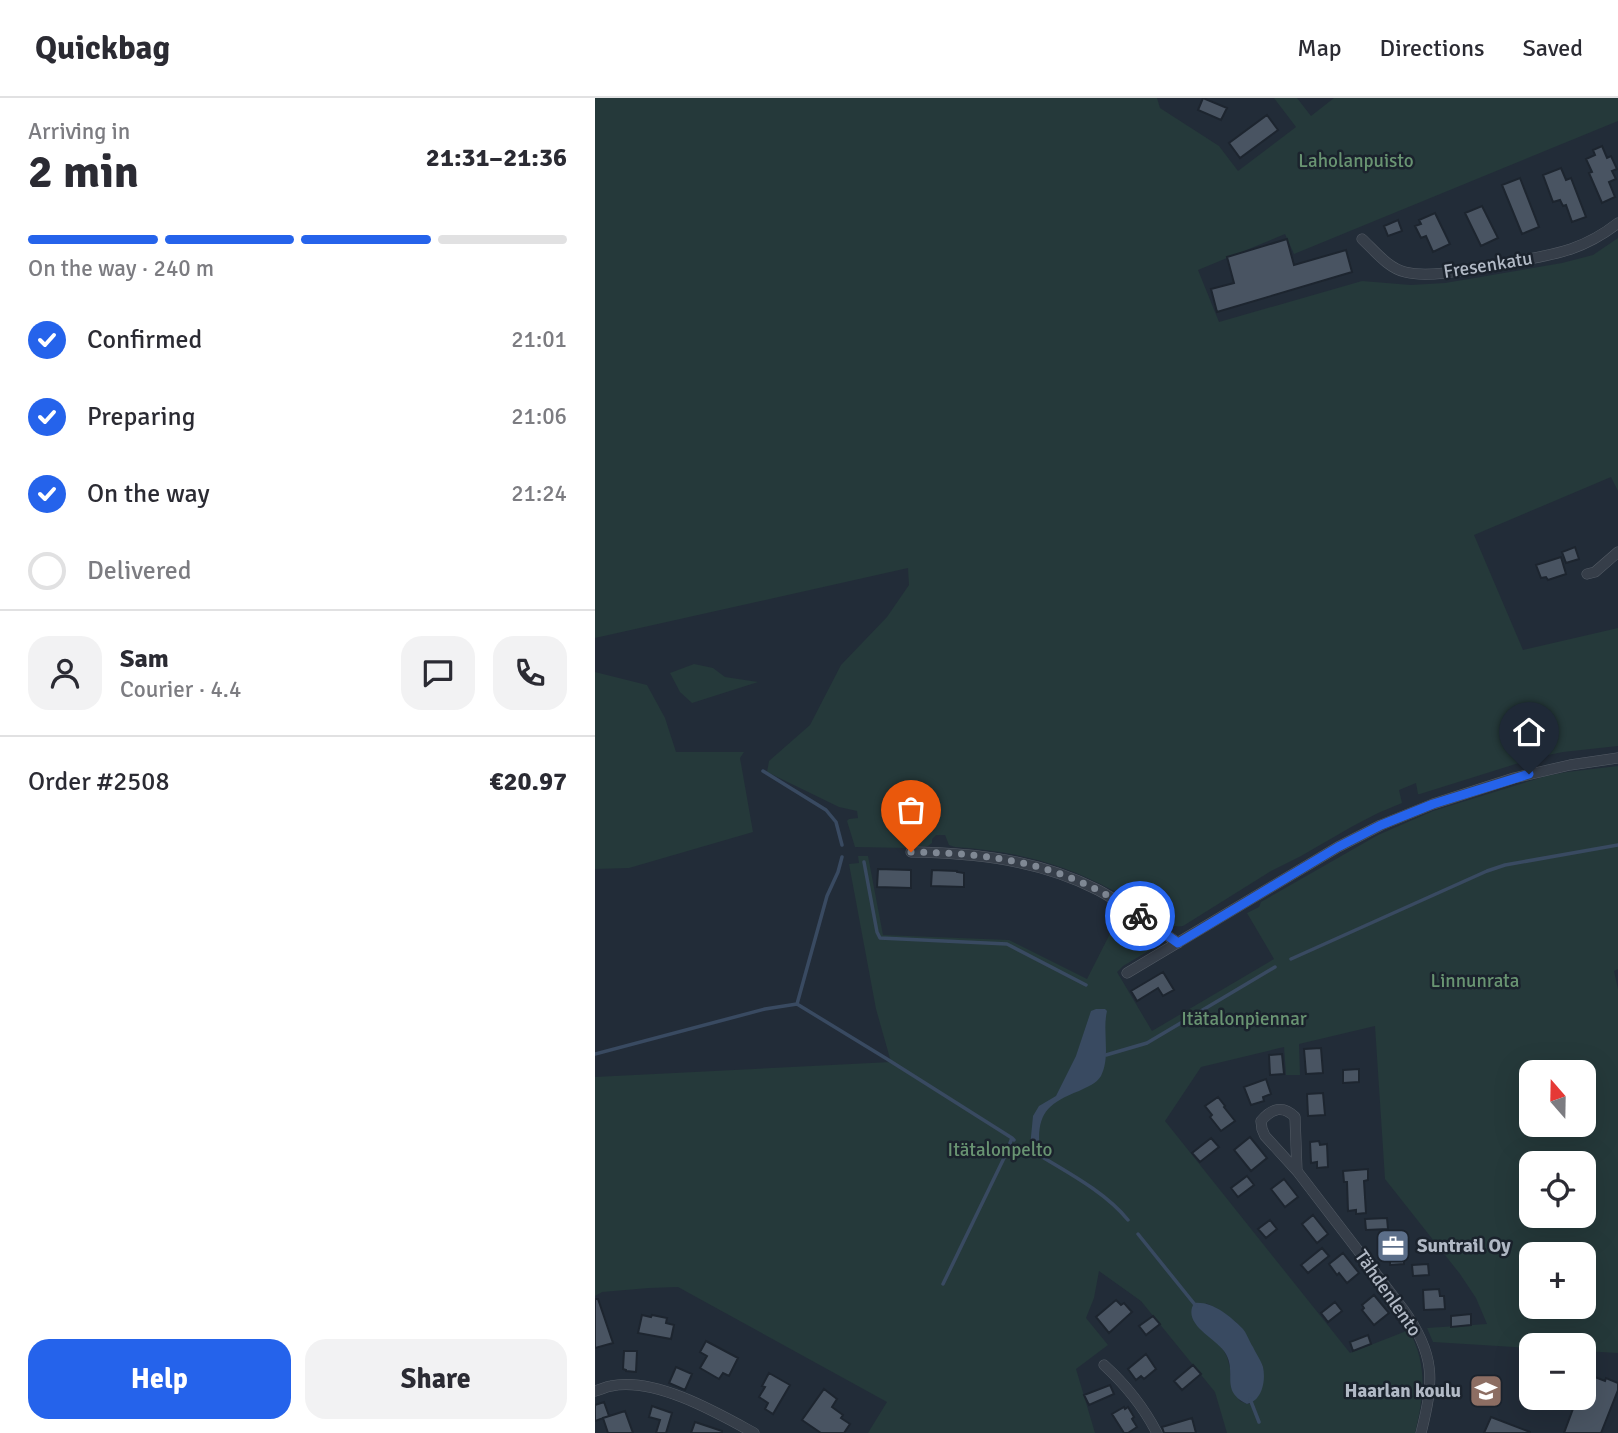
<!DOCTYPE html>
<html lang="en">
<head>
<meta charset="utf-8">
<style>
	:root { --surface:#fff; --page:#f2f2f3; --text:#2b2b33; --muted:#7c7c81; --line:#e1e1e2; --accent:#2563eb }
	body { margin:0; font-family:Signika,sans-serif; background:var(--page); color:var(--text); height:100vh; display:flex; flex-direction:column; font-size:26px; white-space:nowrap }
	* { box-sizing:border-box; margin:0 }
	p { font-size:23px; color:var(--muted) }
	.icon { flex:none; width:38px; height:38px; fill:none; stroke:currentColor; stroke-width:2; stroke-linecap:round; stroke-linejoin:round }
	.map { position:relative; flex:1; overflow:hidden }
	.drawer { display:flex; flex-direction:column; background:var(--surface); width:595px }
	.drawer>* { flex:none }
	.needle { width:46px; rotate:340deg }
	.fabs { position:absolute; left:924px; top:962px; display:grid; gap:14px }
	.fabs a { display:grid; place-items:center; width:77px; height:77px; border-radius:14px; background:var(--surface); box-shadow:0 7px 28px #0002; font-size:35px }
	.pin { position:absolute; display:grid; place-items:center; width:60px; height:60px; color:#fff; margin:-72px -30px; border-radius:50% 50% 50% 0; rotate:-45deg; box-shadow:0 0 7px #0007 }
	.pin .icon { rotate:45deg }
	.courier { position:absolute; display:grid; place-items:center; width:70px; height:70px; margin:-35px; border:5px solid #2563eb; border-radius:50%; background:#fff; color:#222; box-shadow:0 2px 9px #0007 }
	.overview em { font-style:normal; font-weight:800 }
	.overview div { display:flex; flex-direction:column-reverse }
	.overview { display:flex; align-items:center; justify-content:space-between; height:119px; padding:0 28px }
	h1 { font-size:46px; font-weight:800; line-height:52px }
	.bar { display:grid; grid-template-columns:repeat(4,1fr); gap:10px 7px; align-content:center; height:84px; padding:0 28px }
	.bar i { height:9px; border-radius:5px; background:var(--line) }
	.bar .active { background:var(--accent) }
	.bar p { grid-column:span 4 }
	.line { display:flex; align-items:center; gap:18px; padding:0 28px; border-top:2px solid var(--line) }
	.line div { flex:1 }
	.round { display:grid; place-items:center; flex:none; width:74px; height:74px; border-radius:21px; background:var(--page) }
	ol { padding:0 28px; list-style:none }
	li { display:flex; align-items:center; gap:21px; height:77px }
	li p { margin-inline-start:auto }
	li .icon { padding:7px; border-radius:50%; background:var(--accent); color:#fff; stroke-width:4 }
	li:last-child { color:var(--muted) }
	li i { width:38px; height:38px; border:4px solid var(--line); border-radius:50% }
	.button { display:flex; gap:14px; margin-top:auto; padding:14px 28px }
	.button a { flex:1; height:80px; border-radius:21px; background:var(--accent); color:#fff; font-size:28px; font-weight:800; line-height:80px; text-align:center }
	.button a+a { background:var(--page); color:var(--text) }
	header { display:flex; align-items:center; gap:42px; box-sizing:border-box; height:98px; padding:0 35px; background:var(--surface); border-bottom:2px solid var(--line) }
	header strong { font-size:33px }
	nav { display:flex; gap:38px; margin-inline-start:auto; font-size:24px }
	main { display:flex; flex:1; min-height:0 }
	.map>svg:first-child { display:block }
	.green { fill:#25393a; fill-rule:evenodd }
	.water { fill:#394a61 }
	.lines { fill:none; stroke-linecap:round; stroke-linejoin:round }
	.stream { stroke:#394a61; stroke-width:3.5 }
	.building { fill:#495462; stroke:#1d252f; stroke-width:2 }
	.minor-casing { stroke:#545c66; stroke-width:11 }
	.minor { stroke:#363e49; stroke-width:10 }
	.done { stroke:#7f8894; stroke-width:7; stroke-dasharray:0 12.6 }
	.route { stroke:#2563eb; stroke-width:9 }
	.labels { text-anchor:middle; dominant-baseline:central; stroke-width:5; stroke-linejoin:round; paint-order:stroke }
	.park-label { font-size:19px; fill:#699472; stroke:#1b232d }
	.street-label { font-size:19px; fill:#b1b9c5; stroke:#1b232d }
	.poi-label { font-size:19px; font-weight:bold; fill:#b1b9c5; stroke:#1b232d; text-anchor:start }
</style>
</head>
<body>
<header>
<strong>Quickbag</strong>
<nav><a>Map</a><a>Directions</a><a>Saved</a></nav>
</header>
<main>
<section class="drawer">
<div class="overview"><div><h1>2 min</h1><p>Arriving in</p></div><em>21:31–21:36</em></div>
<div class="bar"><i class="active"></i><i class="active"></i><i class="active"></i><i></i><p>On the way · 240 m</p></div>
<ol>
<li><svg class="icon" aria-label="check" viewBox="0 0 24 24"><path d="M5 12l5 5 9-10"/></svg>Confirmed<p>21:01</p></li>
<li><svg class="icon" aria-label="check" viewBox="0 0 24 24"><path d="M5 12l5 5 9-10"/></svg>Preparing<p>21:06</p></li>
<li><svg class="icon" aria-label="check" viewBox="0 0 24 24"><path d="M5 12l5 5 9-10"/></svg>On the way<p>21:24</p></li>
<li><i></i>Delivered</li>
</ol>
<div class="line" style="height:126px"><a class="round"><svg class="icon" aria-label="person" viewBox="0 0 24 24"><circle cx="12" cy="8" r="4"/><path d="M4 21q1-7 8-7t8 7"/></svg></a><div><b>Sam</b><p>Courier · 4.4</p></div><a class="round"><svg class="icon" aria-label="chat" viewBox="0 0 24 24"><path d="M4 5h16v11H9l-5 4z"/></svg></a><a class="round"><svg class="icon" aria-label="phone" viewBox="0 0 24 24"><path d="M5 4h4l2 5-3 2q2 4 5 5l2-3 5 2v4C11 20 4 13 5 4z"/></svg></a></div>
<div class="line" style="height:91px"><div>Order #2508</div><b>€20.97</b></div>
<div class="button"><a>Help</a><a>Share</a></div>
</section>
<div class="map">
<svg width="1023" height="1335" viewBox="0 0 1023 1335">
	<rect width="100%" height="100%" fill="#222c38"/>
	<!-- green -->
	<path class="green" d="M0,0h562l3,10 59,38 19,25 58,-44 -22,-29h23l14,18 23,-18h284v23l-324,133 -9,-20 -87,36 21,52 143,-41 49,4 34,-2 117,-20 31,-8 25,-17v253l-7,-14 -137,58 49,115 95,-22v118l-55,6 -25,5 -118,37h-2l-2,-11 -17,7 3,13 -24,10 -25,13 -52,30 -30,15 -88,55c-23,4 -50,-25 -71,-36 -51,-28 -100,-39 -157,-43l-6,-2 -4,-10h-9l-4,4v4l-4,3 -20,2 -53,-1 -8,-26 2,-2 9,-1 -1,-7 -18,-4 -72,-35 2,-11 41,-36 31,-60 46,-48 22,-32 -1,-17 -313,70z
		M99,566l19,4 12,9 33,5 -66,21 -12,-11 -10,-19z
		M0,574l52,13 18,33 11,34h68l-4,6 13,74 -124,36 -34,1z
		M1023,668v203l-4,2 4,18v364l-34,-2v-5h-53v2l-98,-6 -6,-14 60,-4 -11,-26 -16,-24 -75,-95 -10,-153 -76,18 1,31h-14l-2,-28 -83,20 -36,54 185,232 59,-23c19,36 15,65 6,103h-188l-12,-41 -74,-91 -42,-30 -5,27 -8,20 22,27 -32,24 19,64h-227l19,-31 -209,-115 -29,1 -47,4 -7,4v-219l296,-15 -15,-53 -27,-145 10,-1 -1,-7h10l15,79 126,5 78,39 33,-65 10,2 27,21v9l-34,20 -6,6 35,59 122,-72 -27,-46 12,-6 2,-5 117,-67 55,-24 113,-35 21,-4zM936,975h53v52h-53zM936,1066h53v52h-53zM936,1157h53v52h-53zM611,1205c55,28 46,46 47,100l-6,1 -7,-3 -9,-14 -1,-19 -3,-11 -4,-8z"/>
	<!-- water -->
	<path class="water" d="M501,911h9l2,2c-5,21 4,45 -6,65 -5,8 -14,11 -22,15 -34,13 -43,25 -39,61l-10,-5 3,-31 6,-10 17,-10 20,-40 15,-45z
		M599,1205c18,-2 36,13 48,25 5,5 7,13 11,19 3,7 8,13 10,20 3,14 -1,34 -16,37 -29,-14 -8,-32 -23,-53 -10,-14 -42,-27 -30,-48z"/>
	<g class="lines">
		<!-- stream -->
		<path class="stream" d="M168,673l63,39 10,12 6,23
			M269,764l13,70 3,6 127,6 79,41
			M696,861l196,-88 18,-6 113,-20
			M202,906l30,-108 11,-24 4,-15
			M0,956l170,-45 32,-5 90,55 125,79
			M511,957l41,-12 128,-76
			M431,1049c33,21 77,42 102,73
			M412,1053l5,-13 2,2
			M543,1136l58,72
			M348,1186l61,-126
			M655,1301l9,23"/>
	</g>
	<!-- building -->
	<path class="building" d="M608,0l24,10 -6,12 -23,-10z
		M672,17l11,15 -38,28 -11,-15z
		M1007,48l5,12 4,-2 6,13 -5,2 4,8 -7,3 6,15 -13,6 -13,-30 3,-1 -6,-13 9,-4 -2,-5z
		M966,70l5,12 5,-2 15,39 -14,5 -6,-17 -3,1 -3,-6 -7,2 -10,-27z
		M925,80l19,49 -17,7 -20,-49z
		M887,108l16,32 -17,8 -16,-33z
		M840,115l15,31 -17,8 -7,-16 -5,2 -6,-12 6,-2 -2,-4z
		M803,122l4,11 -14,5 -4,-10z
		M692,141l7,26 52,-15 6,22 -135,40 -6,-23 23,-6 -7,-26z
		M980,449l4,12 -13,4 -4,-11z
		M966,459l5,17 -18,6 -2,-3 -5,1 -5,-13z
		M283,771l33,1v18l-34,-1z
		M337,772l25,1v1l7,1v14l-33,-1z
		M568,874l11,18 -11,6 -5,-8 -21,13 -6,-10z
		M726,950l2,25 -17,1 -2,-25z
		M687,956l2,20 -14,1 -1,-20z
		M764,971v13l-16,1v-13z
		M671,981l5,15 -8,3 1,4 -13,4 -7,-18z
		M728,995l2,22 -17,1 -1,-22z
		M623,999l7,9 -1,1 11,14 -14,10 -11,-14 2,-2 -7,-9z
		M655,1039l17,21 -16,13 -17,-21z
		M616,1040l8,9 -19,15 -8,-9z
		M724,1043l1,4 7,-1 1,23 -11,1v-6l-6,1 -1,-21z
		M773,1071v11l-4,1 2,32 -10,1v-4l-8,1 -1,-29h-3l-1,-11z
		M652,1078l7,9 -16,12 -7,-9z
		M689,1081l14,18 -13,10 -14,-18z
		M718,1117l15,19 -11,9 -15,-19z
		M792,1120l1,11 -22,1 -1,-11z
		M675,1122l7,9 -11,9 -8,-9z
		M805,1137v7h3l1,22 -14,1v-5h-3v-10h-3l-1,-14z
		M727,1150l7,8 -21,17 -7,-8z
		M748,1155l16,20 -12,10 -8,-10 -2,2 -8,-11z
		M833,1166l1,11 -16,1 -1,-11z
		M844,1191l1,7h4l1,13 -21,1 -1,-20z
		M779,1197l15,18 -15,12 -12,-15 2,-2 -2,-3z
		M0,1201h3l15,44 -18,5z
		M521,1202l5,5 3,-2 8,9 -23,21 -13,-16z
		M740,1204l7,9 -14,11 -7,-9z
		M876,1216v11l-20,2v-11z
		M47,1217l9,2 1,-2 15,3 -1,5 8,2 -3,14 -33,-6z
		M558,1218l7,8 -14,11 -7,-9z
		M773,1237l3,9 -18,7 -3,-9z
		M111,1243l32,17 -9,18 -6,-3 -4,6 -19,-11 7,-12 -7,-4z
		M29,1253h13l-1,21 -10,-1v-1l-3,-1z
		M551,1256l10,15 -12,10 -3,-3 -5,4 -8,-11z
		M598,1267l8,9 -19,16 -8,-9z
		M81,1269l16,7 -7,16 -16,-7z
		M174,1275l21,12 -17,29 -8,-5 3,-6 -9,-6 6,-10 -3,-1z
		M992,1276l18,7 1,-3 12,5v7l-17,43h-37l13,-35h7v-16z
		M515,1287l4,9 -25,11 -5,-10z
		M229,1291l13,10 -5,8 11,8 -2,3 9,6 -6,9h-23l-19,-13z
		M9,1304l5,14 -14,5v-16z
		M57,1308l20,7 -6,20h-10l4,-13 -11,-3z
		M529,1309l1,2 3,-2 6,10 -2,2 5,8 -9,6h-4l-12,-19z
		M30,1313l8,22h-25l-5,-15z
		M896,1319l39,15v1h-46z
		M597,1320l4,15h-32l-2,-6z
		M100,1324l27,9v2h-31z"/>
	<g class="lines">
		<defs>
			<path id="minor" d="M767,141c13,12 26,29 43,33 27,7 74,-5 102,-9 21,-4 43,-7 64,-14 17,-6 33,-15 47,-26
				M992,476l8,-2 23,-20
				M316,754c65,1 128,8 187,38 28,15 54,35 80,53
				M532,875l211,-126 43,-22 52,-21 81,-26 56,-13 48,-7
				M702,1073l-2,-54c-12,-12 -23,-9 -34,4l1,8 3,7 32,35 106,138c33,46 31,72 18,124
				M509,1267c22,20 39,41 53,68
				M0,1293c5,-1 10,-4 16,-5 44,-9 105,26 143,47"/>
		</defs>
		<!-- minor casing -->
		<use href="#minor" class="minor-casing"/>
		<!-- minor -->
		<use href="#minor" class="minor"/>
	</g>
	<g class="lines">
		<!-- done -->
		<path class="done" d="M316,754c86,1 156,12 229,64"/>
		<!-- route -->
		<path class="route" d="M545,818l38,27 160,-96 43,-22 52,-21 96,-30"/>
	</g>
	<!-- icons -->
	<defs>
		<symbol id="office-square" viewBox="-11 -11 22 22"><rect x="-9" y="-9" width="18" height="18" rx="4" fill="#5c6f8a" stroke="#1b232d"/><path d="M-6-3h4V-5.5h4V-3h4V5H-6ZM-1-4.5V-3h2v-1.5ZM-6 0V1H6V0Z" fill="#fff"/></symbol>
		<symbol id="school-square" viewBox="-11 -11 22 22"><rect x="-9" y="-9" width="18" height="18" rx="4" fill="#8d6e63" stroke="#1b232d"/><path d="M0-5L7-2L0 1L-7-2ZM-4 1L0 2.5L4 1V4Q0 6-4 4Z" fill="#fff"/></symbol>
	</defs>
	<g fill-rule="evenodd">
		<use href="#office-square" x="779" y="1129" width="38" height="38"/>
		<use href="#school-square" x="872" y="1274" width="38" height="38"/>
	</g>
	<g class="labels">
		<!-- park labels -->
		<g class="park-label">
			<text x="761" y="63">Laholanpuisto</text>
			<text x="880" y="883">Linnunrata</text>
			<text x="649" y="921">Itätalonpiennar</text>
			<text x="405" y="1052">Itätalonpelto</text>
		</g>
		<!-- street labels -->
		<g class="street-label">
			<text transform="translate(893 167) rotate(-9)">Fresenkatu</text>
			<text transform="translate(793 1195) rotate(55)">Tähdenlento</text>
		</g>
		<!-- poi labels -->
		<g class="poi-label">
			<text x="822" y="1148">Suntrail Oy</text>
			<text x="866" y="1293" text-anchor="end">Haarlan koulu</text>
		</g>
	</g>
</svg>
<div class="fabs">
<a><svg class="needle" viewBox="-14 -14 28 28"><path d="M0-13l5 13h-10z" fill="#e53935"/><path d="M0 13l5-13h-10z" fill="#7c7c81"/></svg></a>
<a><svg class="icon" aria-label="locate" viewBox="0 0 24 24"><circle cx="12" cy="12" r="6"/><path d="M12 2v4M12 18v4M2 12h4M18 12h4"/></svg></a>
<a>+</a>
<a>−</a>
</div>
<div class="pin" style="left:316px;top:754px;background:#ea580c"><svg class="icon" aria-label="bag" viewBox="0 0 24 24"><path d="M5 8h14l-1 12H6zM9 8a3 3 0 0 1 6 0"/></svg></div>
<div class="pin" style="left:934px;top:676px;background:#1f2937"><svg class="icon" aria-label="home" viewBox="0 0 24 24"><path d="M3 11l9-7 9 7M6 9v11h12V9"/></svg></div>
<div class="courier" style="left:545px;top:818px"><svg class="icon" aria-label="bike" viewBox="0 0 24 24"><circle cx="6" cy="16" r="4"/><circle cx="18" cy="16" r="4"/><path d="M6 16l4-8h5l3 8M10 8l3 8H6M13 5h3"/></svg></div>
</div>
</main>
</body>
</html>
